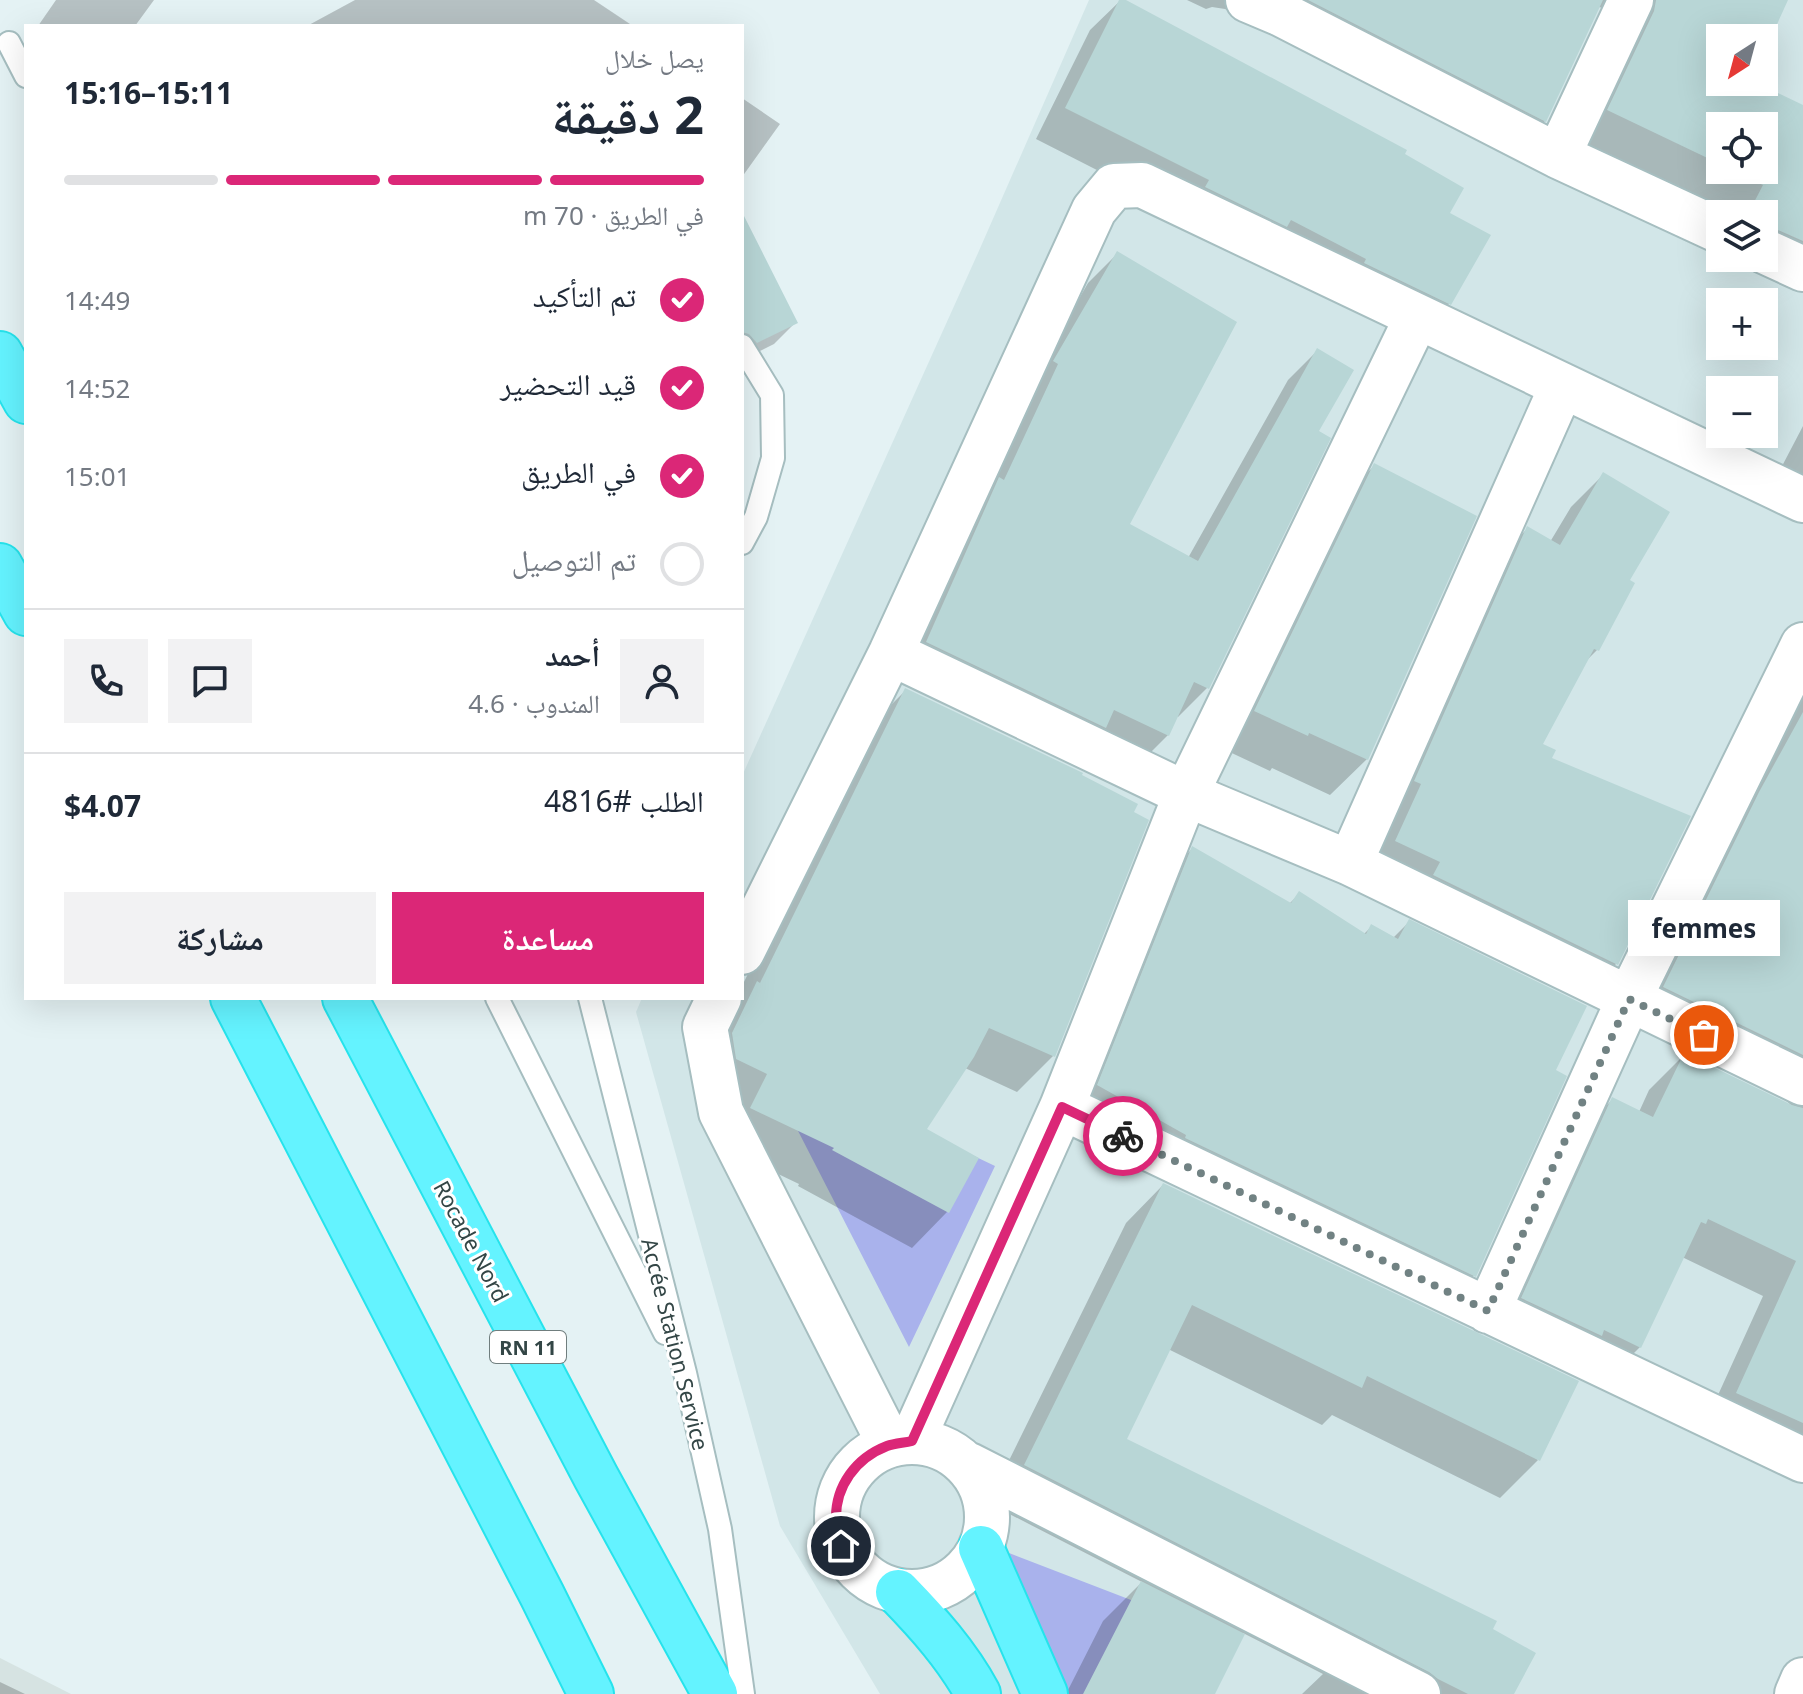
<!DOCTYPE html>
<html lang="ar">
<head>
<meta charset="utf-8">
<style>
	:root { --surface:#fff; --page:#f2f2f3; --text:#1f2937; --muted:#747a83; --line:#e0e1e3; --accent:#db2777 }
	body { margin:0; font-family:"Noto Sans","Noto Naskh Arabic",sans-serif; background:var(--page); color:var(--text); direction:rtl; height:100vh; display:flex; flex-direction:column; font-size:30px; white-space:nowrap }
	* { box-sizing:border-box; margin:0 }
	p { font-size:26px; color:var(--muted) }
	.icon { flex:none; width:44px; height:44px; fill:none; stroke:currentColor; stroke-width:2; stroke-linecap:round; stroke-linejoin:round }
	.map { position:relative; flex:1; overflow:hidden; direction:ltr }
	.panel { position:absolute; left:24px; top:24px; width:720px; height:976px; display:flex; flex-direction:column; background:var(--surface); border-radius:0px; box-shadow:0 8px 32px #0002; direction:rtl }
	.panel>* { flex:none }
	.needle { width:52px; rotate:216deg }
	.buttons { position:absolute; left:1706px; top:24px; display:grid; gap:16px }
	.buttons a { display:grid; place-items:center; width:72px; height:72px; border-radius:0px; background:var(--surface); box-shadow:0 8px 32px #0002; font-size:40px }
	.pin { position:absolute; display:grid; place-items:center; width:68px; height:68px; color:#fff; margin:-34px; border:4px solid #fff; border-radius:50%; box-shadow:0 2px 8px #0007 }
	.courier { position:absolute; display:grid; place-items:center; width:80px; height:80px; margin:-40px; border:6px solid #db2777; border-radius:50%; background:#fff; color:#222; box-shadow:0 2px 10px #0007 }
	.bubble { position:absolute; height:56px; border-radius:0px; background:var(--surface); box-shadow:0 8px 32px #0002; font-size:26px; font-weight:700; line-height:56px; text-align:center; direction:rtl }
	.summary em { font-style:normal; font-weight:700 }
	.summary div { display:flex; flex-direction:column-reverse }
	.summary { display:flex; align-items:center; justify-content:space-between; height:136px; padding:0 40px }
	h1 { font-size:52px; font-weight:700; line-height:60px }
	.bar { display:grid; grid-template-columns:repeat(4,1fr); gap:12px 8px; align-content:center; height:96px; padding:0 40px }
	.bar i { height:10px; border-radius:6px; background:var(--line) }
	.bar .current { background:var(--accent) }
	.bar p { grid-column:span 4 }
	.line { display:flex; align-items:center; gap:20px; padding:0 40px; border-top:2px solid var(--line) }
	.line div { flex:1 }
	.round { display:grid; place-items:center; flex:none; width:84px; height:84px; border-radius:0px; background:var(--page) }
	ol { padding:0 40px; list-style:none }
	li { display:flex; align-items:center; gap:24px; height:88px }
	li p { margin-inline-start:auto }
	li .icon { padding:8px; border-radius:50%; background:var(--accent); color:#fff; stroke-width:4 }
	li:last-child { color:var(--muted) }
	li i { width:44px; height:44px; border:4px solid var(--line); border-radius:50% }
	.primary-button { display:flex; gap:16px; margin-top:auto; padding:16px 40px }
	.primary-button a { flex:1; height:92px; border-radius:0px; background:var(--accent); color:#fff; font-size:32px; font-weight:700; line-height:92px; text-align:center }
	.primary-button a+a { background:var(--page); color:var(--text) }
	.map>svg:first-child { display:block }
	.residential { fill:#d2e6e8; fill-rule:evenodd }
	.industrial { fill:#d6e3e2 }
	.green { fill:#a9b2ec }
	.shadow { fill:#0003; fill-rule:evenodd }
	.building { fill:#b8d6d6 }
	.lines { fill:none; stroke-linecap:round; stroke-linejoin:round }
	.lane-casing { stroke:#a6bec0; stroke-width:26 }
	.street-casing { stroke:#a6bec0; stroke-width:48 }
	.highway-casing { stroke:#26e3ec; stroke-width:48 }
	.lane { stroke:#fff; stroke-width:22 }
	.street { stroke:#fff; stroke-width:44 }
	.highway { stroke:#64f3ff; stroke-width:44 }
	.done { stroke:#718283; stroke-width:8; stroke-dasharray:0 14.4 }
	.route { stroke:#db2777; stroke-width:10 }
	.labels { text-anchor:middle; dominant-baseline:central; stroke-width:6; stroke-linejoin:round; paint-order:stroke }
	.shield { fill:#fff; stroke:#707e7e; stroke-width:2 }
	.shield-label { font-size:20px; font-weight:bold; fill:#334646 }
	.street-label { font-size:22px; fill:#334646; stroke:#fff }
</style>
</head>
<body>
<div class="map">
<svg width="1803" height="1694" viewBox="0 0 1803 1694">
	<rect width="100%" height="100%" fill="#e4f2f4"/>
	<!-- residential -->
	<path class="residential" d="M1089,0h714v1694h-923l-100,-168 -144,-514 6,-14h100v-222l236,-523zM1720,38h44v44h-44zM1720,126h44v44h-44zM1720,214h44v44h-44zM1720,302h44v44h-44zM1720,390h44v44h-44z"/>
	<!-- industrial -->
	<path class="industrial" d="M0,1658l71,36h-71z"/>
	<!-- green -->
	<path class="green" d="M758,1053l237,113 -86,181z
		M1009,1553l135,52 -41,89h-37z"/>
	<!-- shadow -->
	<path class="shadow" d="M56,0h98l-19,26h-97z
		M355,0h239l39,26h-326z
		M1121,0l281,155 46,58 2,90 -31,31 -383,-195 54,-109z
		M1187,0h599l-22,48v-10h-44v44h31l52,27v184l-12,-6 -10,-9 -44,-20h27v-44h-40l-148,-72 34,-133 -12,-2 -53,114 -33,32 -254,-130 -33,-14 -13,-2 -6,2zM1720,126h44v44h-44z
		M742,98l38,26 -38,53z
		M742,241l54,81 -22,22 -32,16z
		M1117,254l10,271 61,33 100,-178 29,-29 -1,80 12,8 -121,249 -29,29 -2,-1 -8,19 -29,29 -240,-93 127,-280 62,-108z
		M1803,426v77l-32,-16z
		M1374,466l-7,293 -37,36 -58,-27 -2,3 -51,-24 119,-245z
		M1603,475l24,106 -30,69 -13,13 -44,82 9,14 67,205 -32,33 -220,-123 131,-313 32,-32 23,13 21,-35z
		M906,690l147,366 -36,36 -52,-24 -41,62 23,82 -35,36 -114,-62 1,-2 -83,-40 -15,-49 35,-97h6v-12l128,-260z
		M1803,692v781l-100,-45 60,-132 -81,-39 -42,90 -35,35 -117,-49 90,-199 34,-34 27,12 10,-22 35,-35 108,51 -12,-11 -151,-73z
		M1193,848l96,56 11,-11 63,42 8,-8 22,11 16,-16 144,149 -79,204 -28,29 -376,-189 94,-238z
		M1163,1185l375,275 -38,38 -168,-83 -10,10 -154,-76 -44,91 367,190 20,64h-209l21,-20 -80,-41 -30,61h-147l37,-73 39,-39 -154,-79 138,-280z
		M0,1682l25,12h-25z"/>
	<!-- building -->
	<path class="building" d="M1119,0h7l281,150 -2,4 59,34 -14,25 41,22 -40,70 -87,-42 2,-4 -75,-39 -4,7 -82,-40 4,-7 -144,-72z
		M1308,0h295l-57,122z
		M1656,0h132l-24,53v-15h-44v44h35l48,23v136l-39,-17v-10h-16l15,-29 -32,-15h33v-44h-44v38l-113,-54 47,-99z
		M742,212l56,111 -41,20 -8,-9 -7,-2z
		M1117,251l120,71 -107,202 68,37 119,-213 37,22 -35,61 12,7 -122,251 -15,-7 -25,54 -55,-26 -8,18 -180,-86 73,-165 5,3 54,-116 -5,-3z
		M1374,463l103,53 -109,244 -59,-27 -1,3 -54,-25z
		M1603,472l67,40 -40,68 5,3 -36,68 -5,-2 -51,95 13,6 -4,8 139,58 -73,149 -185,-90 7,-13 -45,-21 26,-57 -7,-3 113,-255 33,19z
		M905,688l178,85 -1,2 56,29 -4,8 15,8 -94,237 -66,-29 -15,29 -47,72 52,29 -30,55 -117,-63 2,-2 -84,-40 17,-34 -31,-15 -4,-26 25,-52 3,2z
		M1803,712v343l-140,-68 96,-195z
		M1192,846l99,57 8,-12 67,43 5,-10 27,15 11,-20 178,87 -31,64 11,6 -91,201 -291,-139 1,-3 -89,-50z
		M1684,1053l108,52 11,3v315l-67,-30 60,-132 -88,-42 -2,5 -5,-2 -60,126 -37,-18 -2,6 -81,-38 91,-201 41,20z
		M1163,1183l416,198 -39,80 -173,-85 -5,12 -170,-83 -65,134 370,182 -4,8 43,24 -22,41h-46l-30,-15 -9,-7 -405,-207z
		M1141,1581l104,53 -30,60h-132z"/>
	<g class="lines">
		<defs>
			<path id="lane" d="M9,43l17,33
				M742,346l30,49 1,63 -17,59 -14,26
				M497,998l168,335
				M590,998l95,375 35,156 23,165"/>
			<path id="street" d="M1248,0l33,14 277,142 162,75
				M1558,156l73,-156
				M1764,251l39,18
				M891,653l295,141 164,69 453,220
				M1350,863l212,-477
				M742,952l149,-299 203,-443 20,-24 28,-1 661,315
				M719,998l-14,29 16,85 169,333
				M1062,1107l741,353
				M1488,1311l141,-312 174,-354
				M912,1441l150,-334 124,-313 231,-477
				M837 1517a75 75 0 1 1 150 0a75 75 0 1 1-150 0Z
				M969,1465l449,229
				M1797,1694l6,-14"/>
			<path id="highway" d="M0,354l26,47
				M0,566l26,47
				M233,998l309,597 49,99
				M345,998l251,479 119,217
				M981,1548l64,146
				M898,1592c30,31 59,63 80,102"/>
		</defs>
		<!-- lane casing -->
		<use href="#lane" class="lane-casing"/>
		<!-- street casing -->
		<use href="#street" class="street-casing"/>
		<!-- highway casing -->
		<use href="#highway" class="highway-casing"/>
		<!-- lane -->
		<use href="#lane" class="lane"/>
		<!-- street -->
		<use href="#street" class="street"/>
		<!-- highway -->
		<use href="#highway" class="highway"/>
	</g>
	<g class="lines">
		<!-- done -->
		<path class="done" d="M1123,1136l365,175 141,-312 75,36"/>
		<!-- route -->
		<path class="route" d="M841,1546c-2,-9 -5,-17 -5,-26 -1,-34 20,-62 51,-74 8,-3 17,-3 25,-5l150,-334 61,29"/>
	</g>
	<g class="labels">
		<!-- shield labels -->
		<rect class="shield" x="490" y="1331" width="76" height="32" rx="6"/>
		<g class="shield-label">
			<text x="528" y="1347">RN 11</text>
		</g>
		<!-- street labels -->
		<g class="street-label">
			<text transform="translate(472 1241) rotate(62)">Rocade Nord</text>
			<text transform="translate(676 1344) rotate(76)">Accée Station Service</text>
		</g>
	</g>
</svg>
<div class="buttons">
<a><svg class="needle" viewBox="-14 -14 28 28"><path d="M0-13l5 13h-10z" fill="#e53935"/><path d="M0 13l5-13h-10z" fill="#747a83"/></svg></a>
<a><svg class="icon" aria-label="locate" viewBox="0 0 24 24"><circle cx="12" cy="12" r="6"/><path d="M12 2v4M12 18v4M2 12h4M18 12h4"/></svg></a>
<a><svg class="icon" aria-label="layers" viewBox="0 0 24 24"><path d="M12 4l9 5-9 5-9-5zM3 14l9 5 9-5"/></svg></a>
<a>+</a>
<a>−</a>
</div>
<div class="pin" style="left:1704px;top:1035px;background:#ea580c"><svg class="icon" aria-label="bag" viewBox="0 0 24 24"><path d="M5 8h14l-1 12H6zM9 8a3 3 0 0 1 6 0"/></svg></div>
<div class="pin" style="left:841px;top:1546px;background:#1f2937"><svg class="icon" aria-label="home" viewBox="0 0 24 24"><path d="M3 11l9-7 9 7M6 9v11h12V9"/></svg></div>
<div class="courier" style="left:1123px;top:1136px"><svg class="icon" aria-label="bike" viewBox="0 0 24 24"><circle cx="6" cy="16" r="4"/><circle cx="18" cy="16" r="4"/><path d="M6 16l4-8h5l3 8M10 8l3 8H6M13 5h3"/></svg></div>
<div class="bubble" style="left:1628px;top:900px;width:152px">femmes</div>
<section class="panel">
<div class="summary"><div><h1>2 دقيقة</h1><p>يصل خلال</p></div><em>15:11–15:16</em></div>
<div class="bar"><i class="current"></i><i class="current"></i><i class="current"></i><i></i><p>في الطريق · 70 m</p></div>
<ol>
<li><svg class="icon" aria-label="check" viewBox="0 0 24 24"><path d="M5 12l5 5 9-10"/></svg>تم التأكيد<p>14:49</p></li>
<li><svg class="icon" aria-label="check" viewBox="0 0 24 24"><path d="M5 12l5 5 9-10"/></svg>قيد التحضير<p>14:52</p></li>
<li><svg class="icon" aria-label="check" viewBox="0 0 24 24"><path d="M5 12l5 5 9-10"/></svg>في الطريق<p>15:01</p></li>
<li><i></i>تم التوصيل</li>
</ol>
<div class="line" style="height:144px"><a class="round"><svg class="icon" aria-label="person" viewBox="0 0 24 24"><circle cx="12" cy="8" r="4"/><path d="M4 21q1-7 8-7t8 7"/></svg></a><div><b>أحمد</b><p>المندوب · 4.6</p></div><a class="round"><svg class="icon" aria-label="chat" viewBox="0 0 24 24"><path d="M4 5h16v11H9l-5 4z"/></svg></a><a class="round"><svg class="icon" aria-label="phone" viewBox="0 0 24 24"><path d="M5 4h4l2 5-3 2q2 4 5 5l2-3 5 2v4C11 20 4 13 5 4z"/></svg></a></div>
<div class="line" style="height:104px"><div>الطلب #4816</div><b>$4.07</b></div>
<div class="primary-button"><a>مساعدة</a><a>مشاركة</a></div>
</section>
</div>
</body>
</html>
